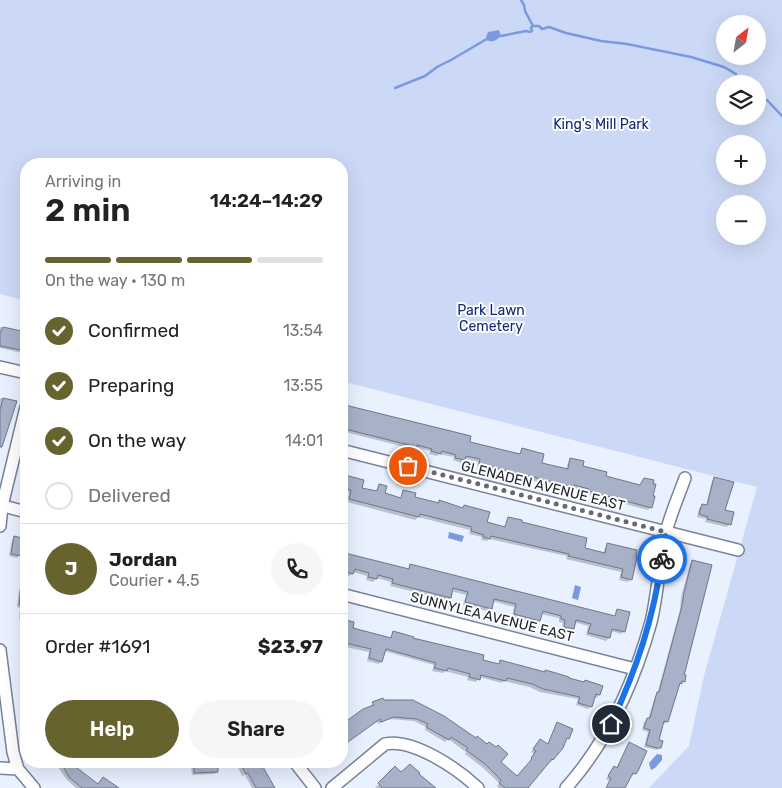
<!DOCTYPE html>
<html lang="en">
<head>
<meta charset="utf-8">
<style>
	:root { --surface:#fff; --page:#f6f6f6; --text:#222; --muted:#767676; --line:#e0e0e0; --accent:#66632f }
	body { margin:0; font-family:Rubik,sans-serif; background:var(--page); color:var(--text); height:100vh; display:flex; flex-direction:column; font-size:19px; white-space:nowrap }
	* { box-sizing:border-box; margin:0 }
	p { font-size:16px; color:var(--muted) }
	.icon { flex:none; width:28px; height:28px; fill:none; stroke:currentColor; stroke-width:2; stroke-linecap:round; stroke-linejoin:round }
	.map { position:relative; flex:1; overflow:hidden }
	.drawer { position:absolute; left:20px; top:158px; width:328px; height:610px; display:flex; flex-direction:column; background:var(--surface); border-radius:20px; box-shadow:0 5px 20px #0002 }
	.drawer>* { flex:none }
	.needle { width:32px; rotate:31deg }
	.fabs { position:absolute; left:716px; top:15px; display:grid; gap:10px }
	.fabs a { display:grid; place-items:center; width:50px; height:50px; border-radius:50%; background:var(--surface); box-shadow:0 5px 20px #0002; font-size:25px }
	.pin { position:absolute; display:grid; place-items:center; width:42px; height:42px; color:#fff; margin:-21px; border:2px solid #fff; border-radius:50%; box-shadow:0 1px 5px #0007 }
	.courier { position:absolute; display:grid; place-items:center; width:50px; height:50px; margin:-25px; border:4px solid #1a73e8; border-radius:50%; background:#fff; color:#222; box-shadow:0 1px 6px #0007 }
	.head em { font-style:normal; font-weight:600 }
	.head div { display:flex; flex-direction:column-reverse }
	.head { display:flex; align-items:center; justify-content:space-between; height:85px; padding:0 25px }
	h1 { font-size:32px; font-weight:600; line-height:38px }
	.bar { display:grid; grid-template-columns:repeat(4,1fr); gap:8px 5px; align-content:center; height:60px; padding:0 25px }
	.bar i { height:6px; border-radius:4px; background:var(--line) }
	.bar .selected { background:var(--accent) }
	.bar p { grid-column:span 4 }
	.line { display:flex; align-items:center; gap:12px; padding:0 25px; border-top:1px solid var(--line) }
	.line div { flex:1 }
	.round { display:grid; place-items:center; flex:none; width:52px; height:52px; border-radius:26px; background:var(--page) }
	ol { padding:0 25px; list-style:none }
	li { display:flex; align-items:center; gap:15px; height:55px }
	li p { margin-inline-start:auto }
	li .icon { padding:5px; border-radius:50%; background:var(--accent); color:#fff; stroke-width:4 }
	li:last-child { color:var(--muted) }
	li i { width:28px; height:28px; border:2px solid var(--line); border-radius:50% }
	.cta { display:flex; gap:10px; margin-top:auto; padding:10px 25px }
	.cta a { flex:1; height:58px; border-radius:30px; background:var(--accent); color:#fff; font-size:20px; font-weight:600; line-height:58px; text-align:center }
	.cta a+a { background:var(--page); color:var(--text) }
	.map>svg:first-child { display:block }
	.green { fill:#ccd9f6; fill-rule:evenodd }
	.water { fill:#7a99e0 }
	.shadow { fill:#0003 }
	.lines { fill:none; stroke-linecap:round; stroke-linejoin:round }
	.stream { stroke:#7a99e0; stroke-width:2.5 }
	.building { fill:#a7b1c8; stroke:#6d778c }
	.minor-casing { stroke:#798399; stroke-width:14 }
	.minor { stroke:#fff; stroke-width:11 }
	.done { stroke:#656a74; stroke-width:5; stroke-dasharray:0 9 }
	.route { stroke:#1a73e8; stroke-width:6 }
	.labels { text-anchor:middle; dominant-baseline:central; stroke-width:4; stroke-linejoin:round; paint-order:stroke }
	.park-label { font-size:14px; fill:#102878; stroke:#fdfdfd }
	.street-label { font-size:14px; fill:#1e222a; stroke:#fdfdfd }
</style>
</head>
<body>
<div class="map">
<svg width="782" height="788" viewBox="0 0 782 788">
	<rect width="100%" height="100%" fill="#e9f0fe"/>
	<!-- green -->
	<path class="green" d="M0,0h782v788h-133l40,-42 15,-70 53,-189 -416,-106v-217h-315v137l-26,-7zM725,24h33v32h-33zM725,84h33v32h-33zM725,144h33v32h-33zM725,204h33v32h-33z"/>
	<!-- water -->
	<path class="water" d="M499,30l2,6c-6,6 -9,6 -16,4l3,-8z
		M449,532l15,4 -2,6 -14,-4z
		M575,585l6,2 -3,13 -6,-2z
		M657,754l5,1v5l-7,8 -4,2 -2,-7z"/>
	<!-- shadow -->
	<path class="shadow" d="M0,327l26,6v21l-26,-6z
		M0,398l15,4 -15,40z
		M341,406l127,37 51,12 3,-5 18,14 26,6 2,-8 3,-3 10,8 23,10 35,9 5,-7 7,28 -3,3 -62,-16 1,-3 -15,-3 -2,2 -93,-24 1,-4 -14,-4 -3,5 -8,-3 1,-3 -15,-3 -2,2 -8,-2 1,-3 -15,-4 -2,2 -72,-18z
		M26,467v26l-5,-1 1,-6h-2l4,-17z
		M341,475l19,14 15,3 4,-6 5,8 16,5 4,-8 10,7 23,6 3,-3 46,22 17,5 6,-10 74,31 20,5 2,-6 3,-3 23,34 -3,3 -9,-2 2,-8 -55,-13 1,-3 -78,-17 -2,2 -6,-1 1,-3 -13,-3 1,-4 -52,-13 -3,3 -68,-18 2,-9 -8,-2z
		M715,478l9,33 5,13 -2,3 -22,-5 1,-3 -9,-2 2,-9 3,-3 4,1 6,-25z
		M14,537l12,3v17l-6,-2 -3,3 -8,-2 3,-16z
		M341,554l66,15 3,-3 204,51 3,-6 7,20 -3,3 -10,-3 -2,7 -3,3 -20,-6 2,-9 -14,-4 -2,6 -2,3 -8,-2 1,-6 -4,-1v-4l-18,-4 -2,7 -2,2 -25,-6 2,-10 -22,-6 -1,7 -3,3 -25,-6 3,-10 -15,-4 -1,7 -3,2 -57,-14 1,-4 -14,-4 -4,4 -7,-2 1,-4 -14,-4 -3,4 -9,-2z
		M693,562l-9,119 -6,5 -11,36 -3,2h-2l-4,17 2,6 -3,3 -13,-3 4,-15 -6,-2 2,-8 4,-3 7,-23 2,-2 23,-84 1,-13 9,-33z
		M22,587h4v76v-23h-4l3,-24 -6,4 1,-12 -3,-1 2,-18z
		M341,620l10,9 38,10 4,-6 88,28 16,4 3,-3 101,25 -2,8 -3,3 -2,-1 -3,9 -3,3 -12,-4 2,-6 -38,-7 -11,-5 -25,-6 -2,2 -23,-6 -3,5 -9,-2 1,-3 -23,-6 -2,2 -11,-2 2,-6 -50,-14 -3,10 -2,3 -12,-3 2,-9 -28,-6z
		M383,701l30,1 86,60 18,16 13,-15 -1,-1 5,-8 -3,-2 6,-9 10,2 11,-21 10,14 -15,22 -3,2 -2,-1 -21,26 1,1h-29l-2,-2 2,-3 -17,-16 -17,-13 1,-2 -18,-13 -3,3 -20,-12 1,-3 -12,-6 -24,-2 -12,5 -8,-18 3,-3z
		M629,744l6,29 -3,3 -2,-1 -7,13h-17l4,-7 -4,-2 5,-9 3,-2 2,1z
		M54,761h21l-3,4 26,20 13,3h-35l-10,-9z
		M175,761h41l1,11 -3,2 -22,1 -1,-9z
		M235,761h21l18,27h-22l-7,-13 -3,1z
		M313,761h13l-8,7z
		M395,768l6,6h16l17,14h-59z"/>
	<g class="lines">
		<!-- stream -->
		<path class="stream" d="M521,0l3,5 1,6 8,15h6l3,3 7,-2 17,6 35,8 26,3 64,13 33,10 12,7
			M501,36l25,-5 4,1 2,-1 -1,-3 2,-2
			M395,88l30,-12 12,-9 14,-7 34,-20
			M767,100l15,16"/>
	</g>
	<!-- building -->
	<path class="building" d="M3,327l23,5v19l-26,-5v-13z
		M3,398l14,3 -15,46h-2v-37z
		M341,404l130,32 -1,6 50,12 2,-6 22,6 -2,9 26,6 2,-11 14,3 -1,5 24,6 -1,4 34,9 4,-7 10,2 -1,4h3l-3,12h2l-3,12 -64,-17 1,-2 -15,-4v2l-95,-23 1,-5 -14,-3 -1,4 -10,-2 1,-3 -14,-4 -1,3 -10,-3 1,-2 -15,-4v2l-76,-19z
		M341,474l23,6 -2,8 15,3 2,-7 8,2 -2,7 16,5 2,-8 13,3 -1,4 24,6v-3l24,8 1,-3 26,7 -3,10 18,5 3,-10 14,3v2l65,16 -2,10 20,5 2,-10 30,7 -1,7h1l-5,23 -11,-3 2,-8 -55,-13 1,-2 -78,-18 -1,3 -7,-2 1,-2 -13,-4 1,-4 -52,-13 -1,3 -70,-18 2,-9 -10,-2z
		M714,477l20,5 -9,28 9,2 -3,13 -24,-6 1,-2 -9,-3 3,-10 5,1z
		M14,536l12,3v15l-4,-2 -1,4 -10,-2z
		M341,552l68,17 1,-5 205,52 2,-7 13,3 -5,20 -13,-3 -2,9 -22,-5 3,-9 -15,-4 -2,9 -10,-2 1,-7 -4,-1v-3l-18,-5 -3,10 -26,-7 2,-10 -22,-5 -2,10 -27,-7 3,-10 -15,-4 -2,10 -59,-15 1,-4 -15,-4 -1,4 -9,-2 1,-4 -14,-4 -2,5 -10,-3 1,-4h-3z
		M692,560l20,5 -27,107 -1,2 2,1 -1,7 -3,-1v3l-2,-1 -12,39 -4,-1 -5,19 4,1 -2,7h-4l-11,-3 4,-15 -6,-2 3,-10h3l7,-26h2l23,-86 2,-13z
		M21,585h5v21l-7,-1z
		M341,619l13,3 -1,6 38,10 2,-7 21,6 -1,1 71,17 -1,5 16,4 1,-4 45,12v-2l11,3 13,4v1l15,4 1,-2 18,6 -3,9 -4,-1 -4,13 -14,-4 2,-6 -37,-8 -11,-5 -25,-6 -1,3 -25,-6 -1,5 -11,-3 1,-3 -22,-6 -1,3 -13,-3 2,-5 -50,-14 -4,13 -13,-4 2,-9 -30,-7z
		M383,698l1,2h29l31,16 32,22 1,-2 10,8 2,-2 7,5 2,-2 10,9 -7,8 16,14 15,-17 -1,-1 5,-7 -3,-2 7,-10 8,5 9,-22 16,7 -4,10 -2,-1 -4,10 -10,12 -1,-1 -24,29h-23l-6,-5 2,-3 -16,-16 -19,-14 2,-2 -17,-11 -2,3 -23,-13 2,-3 -11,-5 -23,-2 -13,5 -1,-3 -39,28v-22l22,-16 11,-4 -2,-3z
		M629,742l18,9 -9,20 -2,3 -3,-1 -8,15h-19l5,-10 -3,-2 6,-10 3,2z
		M60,761h8l30,23 5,-7 16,11h-37l-13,-11z
		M194,761h24v11l-24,1z
		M239,761h19l3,7 2,-1 12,21h-19l-8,-15 -2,1z
		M410,764l10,9 -1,1 17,14h-54l-4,-5 17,-17 6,6z"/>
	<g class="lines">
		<defs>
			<path id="minor" d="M0,367l26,6
				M341,450l397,100
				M0,505l26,7
				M0,526l2,-20 24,-99
				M341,594l294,75
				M0,650l13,102 5,17 16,19
				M294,761l21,27
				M0,768l18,1
				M332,788l53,-44c28,-6 73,25 93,44
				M566,788c42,-47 68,-105 85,-166 7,-29 8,-61 15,-90 5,-19 13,-37 19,-54"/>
		</defs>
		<!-- minor casing -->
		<use href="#minor" class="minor-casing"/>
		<!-- minor -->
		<use href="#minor" class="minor"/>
	</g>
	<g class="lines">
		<!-- done -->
		<path class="done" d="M408,466l258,66 -4,27"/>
		<!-- route -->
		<path class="route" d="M611,724c26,-56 42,-104 51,-165"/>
	</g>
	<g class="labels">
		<!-- park labels -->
		<g class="park-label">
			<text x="601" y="124">King's Mill Park</text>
			<text x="491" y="310">Park Lawn<tspan x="491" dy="16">Cemetery</tspan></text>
		</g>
		<!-- street labels -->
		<g class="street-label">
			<text transform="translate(543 486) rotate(14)">GLENADEN AVENUE EAST</text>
			<text transform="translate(492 617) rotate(14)">SUNNYLEA AVENUE EAST</text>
		</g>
	</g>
</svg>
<div class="fabs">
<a><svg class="needle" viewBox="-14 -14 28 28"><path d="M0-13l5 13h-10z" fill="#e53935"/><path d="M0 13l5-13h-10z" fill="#767676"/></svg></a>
<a><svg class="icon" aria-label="layers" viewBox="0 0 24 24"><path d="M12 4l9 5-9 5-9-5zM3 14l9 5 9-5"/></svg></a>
<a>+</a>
<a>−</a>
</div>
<div class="pin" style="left:408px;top:466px;background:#ea580c"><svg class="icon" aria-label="bag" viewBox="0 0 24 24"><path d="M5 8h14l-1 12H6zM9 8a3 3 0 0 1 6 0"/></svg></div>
<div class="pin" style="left:611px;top:724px;background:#1f2937"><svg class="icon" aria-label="home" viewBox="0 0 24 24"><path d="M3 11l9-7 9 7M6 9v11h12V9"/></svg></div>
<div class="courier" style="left:662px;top:559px"><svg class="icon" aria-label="bike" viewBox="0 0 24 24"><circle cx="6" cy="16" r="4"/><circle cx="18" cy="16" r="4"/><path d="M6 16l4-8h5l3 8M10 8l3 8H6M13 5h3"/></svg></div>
<section class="drawer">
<div class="head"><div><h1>2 min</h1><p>Arriving in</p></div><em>14:24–14:29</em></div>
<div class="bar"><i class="selected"></i><i class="selected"></i><i class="selected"></i><i></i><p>On the way · 130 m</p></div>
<ol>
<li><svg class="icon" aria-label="check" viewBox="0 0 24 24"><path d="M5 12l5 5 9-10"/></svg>Confirmed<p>13:54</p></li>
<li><svg class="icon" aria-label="check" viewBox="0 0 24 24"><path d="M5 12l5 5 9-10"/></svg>Preparing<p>13:55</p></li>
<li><svg class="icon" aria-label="check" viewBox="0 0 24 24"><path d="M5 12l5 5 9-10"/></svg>On the way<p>14:01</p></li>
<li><i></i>Delivered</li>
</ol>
<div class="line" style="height:90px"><b class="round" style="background:var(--accent);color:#fff">J</b><div><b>Jordan</b><p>Courier · 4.5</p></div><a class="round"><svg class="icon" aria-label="phone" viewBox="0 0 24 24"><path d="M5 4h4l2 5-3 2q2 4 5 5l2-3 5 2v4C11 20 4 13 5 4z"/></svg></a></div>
<div class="line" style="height:65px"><div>Order #1691</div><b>$23.97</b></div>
<div class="cta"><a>Help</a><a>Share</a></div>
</section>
</div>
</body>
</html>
